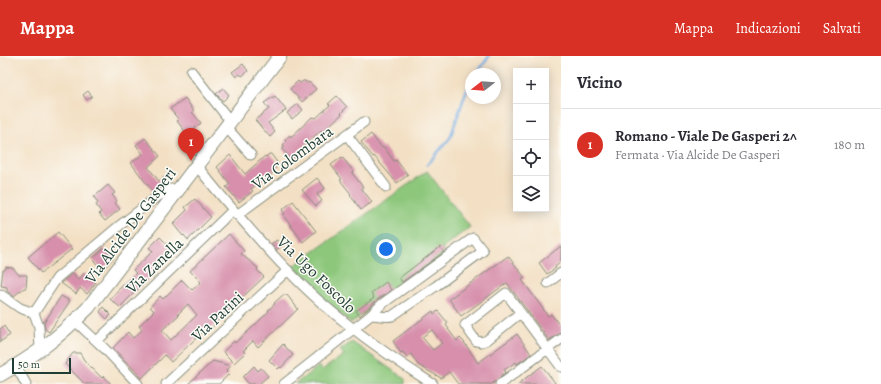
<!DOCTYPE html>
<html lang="it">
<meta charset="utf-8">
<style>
:root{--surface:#fff;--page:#f7f7f7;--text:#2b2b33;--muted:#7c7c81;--line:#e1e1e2;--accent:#d93025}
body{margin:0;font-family:Alegreya,serif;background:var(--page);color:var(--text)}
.controls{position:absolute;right:12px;top:12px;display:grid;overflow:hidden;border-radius:0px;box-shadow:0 2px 10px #0003}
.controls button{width:36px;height:36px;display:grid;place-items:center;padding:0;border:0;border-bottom:1px solid var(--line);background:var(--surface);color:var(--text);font:20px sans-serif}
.compass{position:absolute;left:465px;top:12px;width:36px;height:36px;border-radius:50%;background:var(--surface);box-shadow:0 2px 10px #0003;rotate:253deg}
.scale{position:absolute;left:12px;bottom:10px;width:59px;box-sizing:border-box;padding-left:4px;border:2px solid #1f3d34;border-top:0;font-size:11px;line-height:14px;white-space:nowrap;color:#1f3d34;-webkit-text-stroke:3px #fdfcf7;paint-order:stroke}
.you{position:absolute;left:386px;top:193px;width:14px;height:14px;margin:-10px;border:3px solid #fff;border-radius:50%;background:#1a73e8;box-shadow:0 0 0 6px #1a73e833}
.badge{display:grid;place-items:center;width:26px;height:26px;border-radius:50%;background:var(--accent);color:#fff;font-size:13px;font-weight:700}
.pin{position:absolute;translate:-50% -33px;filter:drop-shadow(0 1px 2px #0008)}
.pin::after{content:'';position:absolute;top:21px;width:14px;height:12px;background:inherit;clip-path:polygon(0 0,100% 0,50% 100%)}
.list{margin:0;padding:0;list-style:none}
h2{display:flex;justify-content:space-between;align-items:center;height:52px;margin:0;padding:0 16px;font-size:17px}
h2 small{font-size:13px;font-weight:400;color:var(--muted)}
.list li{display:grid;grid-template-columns:26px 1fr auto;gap:12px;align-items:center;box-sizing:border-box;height:72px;padding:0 16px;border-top:1px solid var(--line)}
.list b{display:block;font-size:15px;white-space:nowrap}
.list p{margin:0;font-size:13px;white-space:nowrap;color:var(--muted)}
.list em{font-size:13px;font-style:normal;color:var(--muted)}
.icon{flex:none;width:22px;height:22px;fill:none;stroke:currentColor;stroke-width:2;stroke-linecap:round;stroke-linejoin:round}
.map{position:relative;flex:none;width:561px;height:328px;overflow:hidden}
header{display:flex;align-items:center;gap:24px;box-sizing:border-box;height:56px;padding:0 20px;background:var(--accent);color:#fff}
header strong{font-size:19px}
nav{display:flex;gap:22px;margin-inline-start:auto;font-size:14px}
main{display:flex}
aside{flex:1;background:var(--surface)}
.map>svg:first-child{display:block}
.green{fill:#8dc77c;stroke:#568258}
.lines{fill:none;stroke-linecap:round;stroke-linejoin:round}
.stream{stroke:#72aae1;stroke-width:2.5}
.building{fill:#d78fab;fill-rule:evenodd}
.minor-casing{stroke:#898e7c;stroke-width:11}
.secondary-casing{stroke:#898e7c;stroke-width:15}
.minor{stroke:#fff;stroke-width:9}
.secondary{stroke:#fff;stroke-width:13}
.labels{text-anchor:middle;stroke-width:3;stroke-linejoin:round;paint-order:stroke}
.street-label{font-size:16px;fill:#1f3d34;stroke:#fdfcf7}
</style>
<header>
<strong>Mappa</strong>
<nav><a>Mappa</a><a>Indicazioni</a><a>Salvati</a></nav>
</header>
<main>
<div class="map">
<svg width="561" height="328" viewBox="0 0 561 328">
<rect width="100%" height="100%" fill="#fdfcf7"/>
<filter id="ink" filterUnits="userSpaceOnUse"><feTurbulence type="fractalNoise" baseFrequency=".025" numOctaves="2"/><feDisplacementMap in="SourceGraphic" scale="8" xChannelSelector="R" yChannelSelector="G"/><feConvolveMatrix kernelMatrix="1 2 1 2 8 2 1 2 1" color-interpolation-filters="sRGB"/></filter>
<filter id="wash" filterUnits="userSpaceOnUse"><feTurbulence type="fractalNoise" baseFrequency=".012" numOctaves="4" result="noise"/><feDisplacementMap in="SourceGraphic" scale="16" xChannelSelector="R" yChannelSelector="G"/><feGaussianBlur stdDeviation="0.9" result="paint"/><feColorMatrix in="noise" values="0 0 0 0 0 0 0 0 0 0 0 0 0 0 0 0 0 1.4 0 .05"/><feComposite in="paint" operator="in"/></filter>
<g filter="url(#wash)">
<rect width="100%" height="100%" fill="#f3e0c4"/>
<path class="green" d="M427 115 470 171 446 189V190L442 193 446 199 351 267 289 213Z
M352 286 405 323V328H295L319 310 322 314 344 299 340 294Z"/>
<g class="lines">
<path class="stream" d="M477 18 489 0
M427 109 450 82 466 36 471 28"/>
</g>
<g id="blocks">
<path class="building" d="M243 8 248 15 242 20 240 18 236 21 232 16Z
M298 25 300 27 303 25H305L308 27 309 26 316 33 302 46 290 33Z
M223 32 229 39 223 45 216 38Z
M88 35 92 40 87 44 83 39Z
M275 40 286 54 268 67 275 76 270 81 255 64 269 53 264 47Z
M337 40 347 51 341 57 342 58 322 76 321 74 298 96 299 97 292 104 282 93 285 91 283 89 286 86 285 84 290 79 291 81 312 61 316 62 330 49 328 48Z
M185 42 194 55 192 56 201 67 187 78 177 65 179 64 170 53Z
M298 48 303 54 292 63 287 57Z
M371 78 382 92 384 91 394 105 396 104 408 119 397 127 374 100 373 101 361 86Z
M145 82 160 100 148 111 159 125 164 121 169 127 153 136 131 107 143 98 136 89Z
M269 98H271L279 109 272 115 273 117 266 123 264 122 251 133 253 135 239 146 226 131 230 128 217 111 230 99 245 118 265 100 266 101Z
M342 101 354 116 352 117 363 131 361 132 372 146 361 154 350 139 351 138 340 124 342 123 331 109Z
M317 122 325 132 317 138 322 145 316 150 302 134Z
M108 129 115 137 112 139 117 145 115 147 120 153 105 165 99 158 101 156 96 149 98 147 94 141Z
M195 143 211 161 188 184 184 179 183 180 173 168 187 154 185 151Z
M293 145 316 175 303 186 283 159 285 158 282 154Z
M58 176 72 193 41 217 28 201Z
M229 178 244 195 241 198 258 212 257 214 264 221 217 265 218 266 210 273 208 271 171 306 165 299 142 322 113 292 128 276 133 282 142 274 139 270 154 255 150 251 160 240 163 243 182 224 192 234 201 226 190 215ZM188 248 197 259 171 284 162 274 179 259 178 258Z
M160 181 171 192 162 202 163 203 161 207 154 213 156 215 120 251 110 243 118 234 136 217 133 214 153 195 149 192Z
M277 184 282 190 276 194 271 188Z
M561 190V206L555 211 556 212 547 218 539 207Z
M440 191 444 196 402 226 399 222Z
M104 192 114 201 103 214 92 203Z
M508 200 525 222 522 224 548 260 551 258 561 271V277L549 284 507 227 461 260 449 243Z
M6 211 13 212 19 219H27L26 232H24L14 240 7 235V231L1 230 3 214H5Z
M73 217 78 224 84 217 96 226 87 238 80 232 76 238 61 227Z
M386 226 391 234 378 243 360 260 356 255 374 242 371 237Z
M283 239H287L298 253 258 291 253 285 243 295 245 297 234 307 223 296 234 285 235 287 255 269 269 255 268 254 275 248 274 247Z
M61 240 70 245 49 276 45 273 44 267Z
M103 251 111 259 107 263 100 256Z
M433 255 434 258 438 255 448 267 446 269 449 273H448L457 285 460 282 464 286 478 307 517 278 531 298 517 308 516 306 504 314 506 316 492 328H458L449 316 441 322 418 309 411 298 407 301 403 296 401 297 393 285ZM432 274 442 287 433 294 422 281Z
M4 270 10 279 0 286V273Z
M283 288 293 299 281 312 280 311 278 313 269 304Z
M73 297H80L84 304 102 322 104 320 111 328H85L65 308Z
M213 305 231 310 226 315 229 318 219 328H188Z
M254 310 258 315 261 312 268 320 259 328H249L243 321Z
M542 310 556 328H518L527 321Z"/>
</g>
</g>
<g filter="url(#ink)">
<use href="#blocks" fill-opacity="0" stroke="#898e7c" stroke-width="1"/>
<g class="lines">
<defs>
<path id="minor" d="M191 15 230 65
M226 71 251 99
M347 79 386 131
M197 110C218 137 241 163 264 189 283 210 303 231 324 249 358 278 395 304 433 328
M237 159 364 66
M548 227 561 217
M0 238 20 252 34 257 39 271 40 295
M34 257 57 222 119 170 154 143 170 133H174L177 134
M520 257 487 284 482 286 476 285 465 269 506 237 561 311
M75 265 105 293 138 328
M97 285 233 154
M16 310 26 328
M166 328 288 214
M284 328 371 259 382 248 473 182 483 195 436 230 392 260C386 262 378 259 371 259
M500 328 561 283"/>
<path id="secondary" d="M0 319C36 299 59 281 88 252L280 0"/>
</defs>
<use href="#minor" class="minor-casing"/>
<use href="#secondary" class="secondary-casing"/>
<use href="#minor" class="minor"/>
<use href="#secondary" class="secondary"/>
</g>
</g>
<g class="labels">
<g class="street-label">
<text transform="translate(292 101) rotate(-36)" y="6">Via Colombara</text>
<text transform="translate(130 169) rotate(-53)" y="6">Via Alcide De Gasperi</text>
<text transform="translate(154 209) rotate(-44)" y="6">Via Zanella</text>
<text transform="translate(317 218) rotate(44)" y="6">Via Ugo Foscolo</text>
<text transform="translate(217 260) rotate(-43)" y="6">Via Parini</text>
</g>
</g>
</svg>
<div class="controls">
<button>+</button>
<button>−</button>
<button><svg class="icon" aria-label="locate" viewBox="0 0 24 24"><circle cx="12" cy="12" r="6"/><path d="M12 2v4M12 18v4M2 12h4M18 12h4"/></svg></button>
<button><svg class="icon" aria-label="layers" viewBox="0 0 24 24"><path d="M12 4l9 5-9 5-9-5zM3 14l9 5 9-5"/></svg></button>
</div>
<svg class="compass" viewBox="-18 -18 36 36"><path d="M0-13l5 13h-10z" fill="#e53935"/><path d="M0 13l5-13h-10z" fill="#7c7c81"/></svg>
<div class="scale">50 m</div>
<div class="you"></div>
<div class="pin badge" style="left:191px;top:105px">1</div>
</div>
<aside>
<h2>Vicino<small></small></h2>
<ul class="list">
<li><span class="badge">1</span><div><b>Romano - Viale De Gasperi 2^</b><p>Fermata · Via Alcide De Gasperi</p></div><em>180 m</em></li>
</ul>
</aside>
</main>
